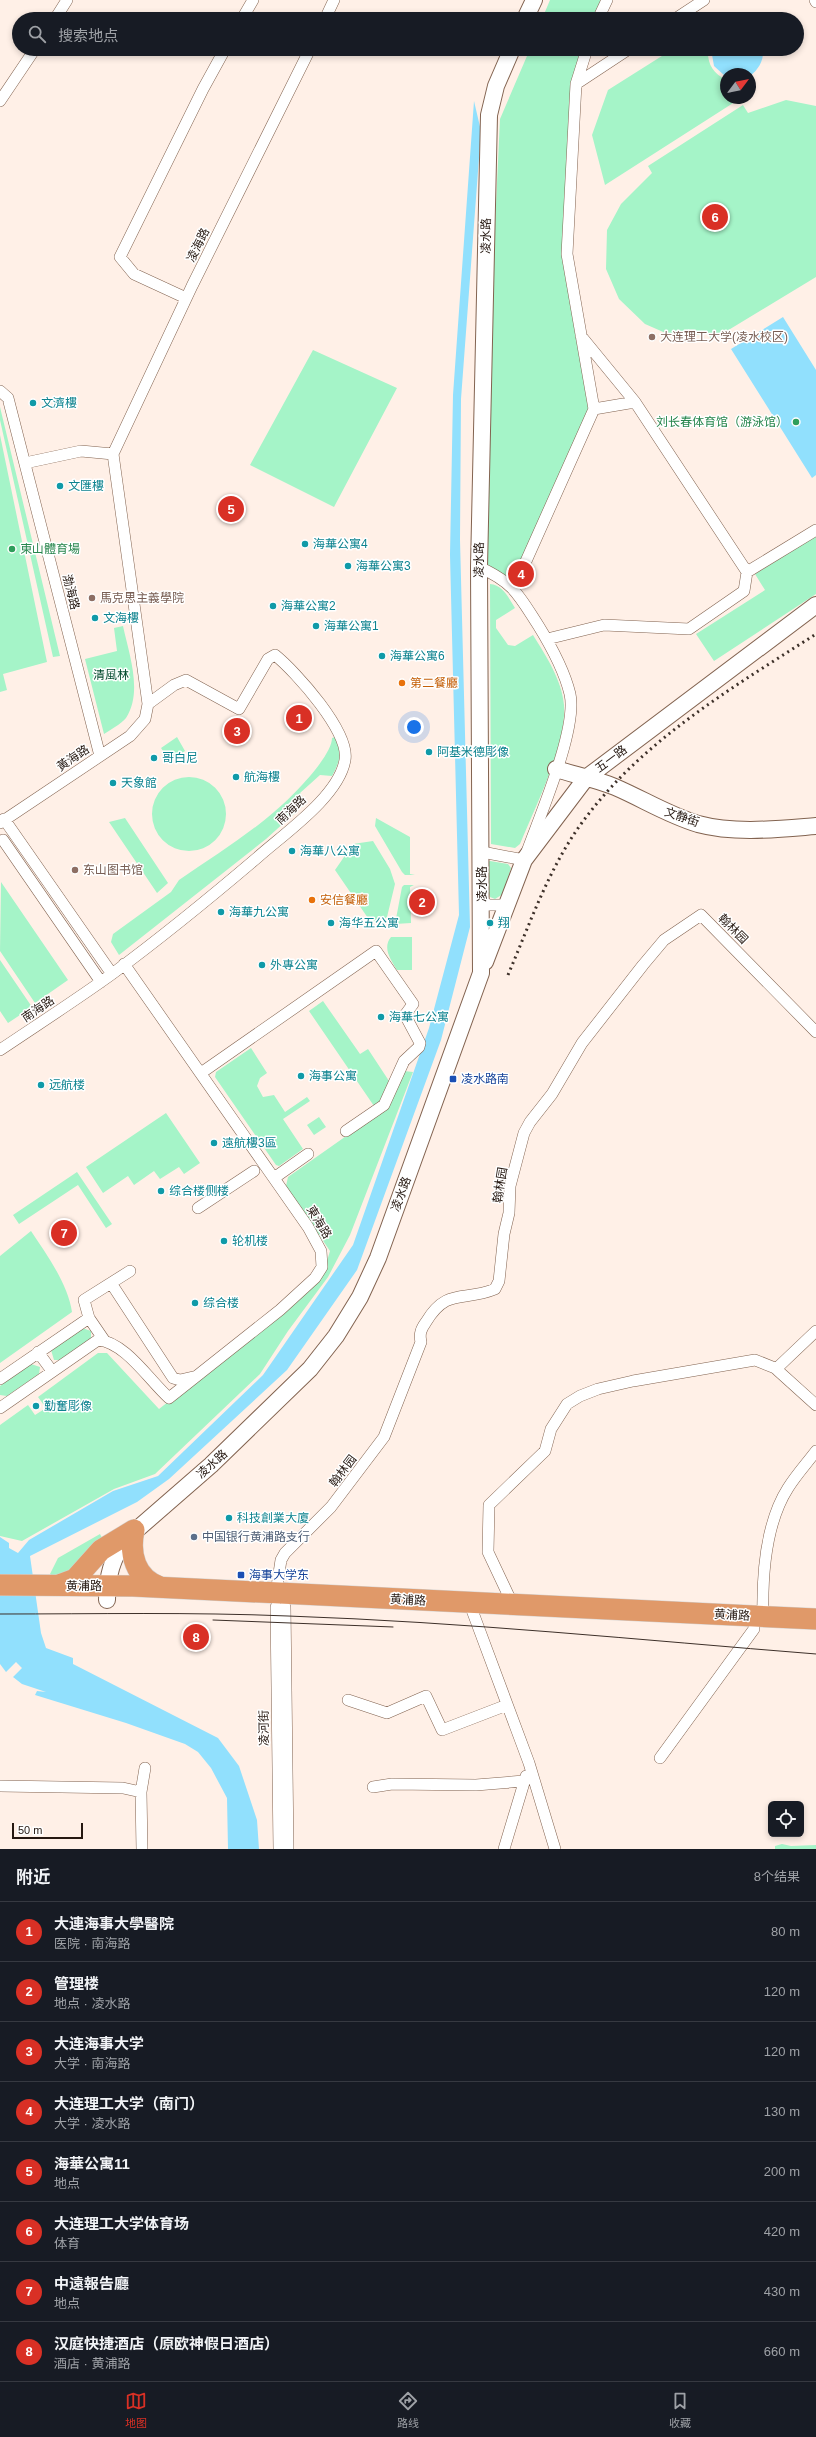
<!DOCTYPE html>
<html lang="zh">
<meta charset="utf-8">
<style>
:root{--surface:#171b24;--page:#20242c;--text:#f1f3f6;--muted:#9ea1a6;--line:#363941;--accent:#d93025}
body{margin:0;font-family:Arial,"Noto Sans SC",sans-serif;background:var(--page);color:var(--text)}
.controls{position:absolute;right:12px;bottom:12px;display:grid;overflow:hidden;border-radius:6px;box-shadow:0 2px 6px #0003}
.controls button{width:36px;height:36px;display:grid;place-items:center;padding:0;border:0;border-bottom:1px solid var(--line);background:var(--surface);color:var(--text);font:20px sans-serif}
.compass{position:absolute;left:720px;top:68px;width:36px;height:36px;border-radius:50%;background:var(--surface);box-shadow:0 2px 6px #0003;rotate:58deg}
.scale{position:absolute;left:12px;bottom:10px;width:71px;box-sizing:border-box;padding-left:4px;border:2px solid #251811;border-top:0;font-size:11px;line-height:14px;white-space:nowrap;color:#251811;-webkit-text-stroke:3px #fff;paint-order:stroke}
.you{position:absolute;left:414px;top:727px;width:14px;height:14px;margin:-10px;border:3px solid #fff;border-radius:50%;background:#1a73e8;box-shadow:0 0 0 6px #1a73e833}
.badge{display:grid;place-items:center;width:26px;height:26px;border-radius:50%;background:var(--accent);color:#fff;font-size:13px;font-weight:700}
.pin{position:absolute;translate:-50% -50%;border:2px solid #fff;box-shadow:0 1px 4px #0006}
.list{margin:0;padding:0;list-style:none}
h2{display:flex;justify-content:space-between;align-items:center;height:52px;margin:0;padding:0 16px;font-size:17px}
h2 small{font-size:13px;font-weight:400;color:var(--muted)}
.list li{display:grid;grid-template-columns:26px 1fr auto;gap:12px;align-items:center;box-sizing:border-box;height:60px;padding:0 16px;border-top:1px solid var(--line)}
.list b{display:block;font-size:15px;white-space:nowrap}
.list p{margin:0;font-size:13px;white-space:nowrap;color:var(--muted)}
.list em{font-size:13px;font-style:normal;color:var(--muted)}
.icon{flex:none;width:22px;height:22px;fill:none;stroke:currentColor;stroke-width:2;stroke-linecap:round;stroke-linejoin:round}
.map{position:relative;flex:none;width:816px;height:1849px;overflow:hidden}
.search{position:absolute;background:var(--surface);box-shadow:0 2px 6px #0003;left:12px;right:12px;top:12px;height:44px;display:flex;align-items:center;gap:10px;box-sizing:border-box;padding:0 14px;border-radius:22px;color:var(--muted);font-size:15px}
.sheet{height:532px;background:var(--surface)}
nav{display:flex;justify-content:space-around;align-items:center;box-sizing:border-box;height:56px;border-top:1px solid var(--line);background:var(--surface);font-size:11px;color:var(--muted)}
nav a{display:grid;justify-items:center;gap:2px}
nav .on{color:var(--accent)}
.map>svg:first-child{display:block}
.green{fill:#a5f4c8}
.water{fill:#91e0fd}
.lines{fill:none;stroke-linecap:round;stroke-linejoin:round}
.street-casing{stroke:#826350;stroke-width:12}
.secondary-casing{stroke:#826350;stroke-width:18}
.highway-casing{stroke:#d3d1cf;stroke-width:22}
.street{stroke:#fff;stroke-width:11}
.secondary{stroke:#fff;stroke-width:16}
.highway{stroke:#e09969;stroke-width:21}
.tram{stroke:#3d3029;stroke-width:1}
.rail{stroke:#3d3029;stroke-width:3;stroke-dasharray:2 4;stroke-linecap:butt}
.education-dot{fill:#8d6e63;stroke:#fff;stroke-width:1.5}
.culture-dot{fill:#0f9aa8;stroke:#fff;stroke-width:1.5}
.leisure-dot{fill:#2e9e5b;stroke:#fff;stroke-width:1.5}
.food-dot{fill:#e8710a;stroke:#fff;stroke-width:1.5}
.transit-dot{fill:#1a4fb4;stroke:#fff;stroke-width:1.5}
.service-dot{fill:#5c6f8a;stroke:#fff;stroke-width:1.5}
.labels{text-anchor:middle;stroke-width:3;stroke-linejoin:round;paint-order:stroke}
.street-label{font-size:12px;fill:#251811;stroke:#fff}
.education-label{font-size:12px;fill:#785e54;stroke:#fff;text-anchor:start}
.culture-label{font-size:12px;fill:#0d838f;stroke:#fff;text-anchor:start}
.leisure-label{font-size:12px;fill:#27864d;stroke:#fff;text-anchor:end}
.park-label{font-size:12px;fill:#00492c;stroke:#fff}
.food-label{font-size:12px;fill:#c56008;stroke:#fff;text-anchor:start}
.transit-label{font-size:12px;fill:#164399;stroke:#fff;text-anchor:start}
.service-label{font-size:12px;fill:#4e5e75;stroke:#fff;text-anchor:start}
</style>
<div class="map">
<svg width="816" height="1849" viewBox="0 0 816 1849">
<rect width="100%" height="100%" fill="#fff0e7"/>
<path class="green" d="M550 0H607L600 19H542Z
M530 49H589L576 84 567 254 594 409 514 588 479 567 500 119Z
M673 49H708C707 64 713 73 726 80V98H741L605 185 592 135 608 90Z
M786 100 816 106V277L712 340 707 333 677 338 645 324 619 299 606 269 607 230 621 204 652 173 648 166 743 105 748 113Z
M313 350 397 388 334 507 250 465Z
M0 407 60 656 53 657 0 420Z
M0 435 47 662 3 674 7 690 0 692Z
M816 536V594L714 661 696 634 765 590 755 574Z
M490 584C503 585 508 597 515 608L496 620V628L508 645 515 646 533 635C546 656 562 680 564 705 567 744 535 807 520 844L515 848 491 844Z
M123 626C129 654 143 692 126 718 121 724 110 730 104 734L85 659 117 651 114 628Z
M177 737 185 751 170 761 161 748Z
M335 737C343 752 340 761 332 776L320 775 300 793 306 803 266 839 119 955 111 942 113 934 171 892 179 880C211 858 245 837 274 812 289 800 332 757 332 738Z
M152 814a37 37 0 1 1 74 0a37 37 0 1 1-74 0Z
M125 818 168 883 157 893 109 822Z
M376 818 410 837V874L415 875H405L402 872 375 826Z
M373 841 390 869 395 884 387 917 381 922 370 921 335 870 353 844Z
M490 861 508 864 511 868 503 894 495 899 490 897 488 889V862Z
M1 882 68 980 35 1003 0 951Z
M404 885H414L410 887 411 923 395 924 402 887Z
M391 937H412V970H397C391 960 382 948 391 937Z
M0 960 32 1007 8 1023 0 1011Z
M323 1001 360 1054 368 1049 391 1084 384 1099 374 1106 309 1011Z
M251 1048 267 1073 260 1078 257 1086 263 1097 274 1095 285 1112 307 1097 310 1101 283 1119 303 1149 279 1166 276 1165 215 1077 216 1072Z
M404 1071 413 1072 350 1235 328 1277 288 1331 260 1374 155 1474 114 1489 22 1541 0 1536V1425L28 1405 35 1415 46 1408 38 1397 98 1353H107L159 1409 277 1316 327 1261 330 1251 286 1186 288 1177 386 1108Z
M166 1113 200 1163 184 1174 179 1167 160 1179 154 1171 134 1185 128 1176 103 1193 86 1167Z
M319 1117 326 1127 314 1135 307 1125Z
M77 1172 112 1224 106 1228 78 1185 19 1224 13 1215Z
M31 1231C47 1255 68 1284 72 1312L0 1363V1256Z
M82 1328 91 1331V1340L60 1360H54L51 1350Z
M31 1364 40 1367 39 1374 7 1396 0 1395V1386Z
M100 1534 102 1538 73 1570 52 1576 50 1574 58 1558Z
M782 1844 791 1846 816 1845V1849H775V1846Z"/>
<path class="water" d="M711 49H763C764 60 759 69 750 76L726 74V77L714 66Z
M474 101 481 131 461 399 460 540 470 927 441 1040 357 1270 287 1370 169 1479 137 1502 30 1556 41 1633 46 1648 73 1658V1664L218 1738 239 1766 257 1820 259 1849H228L227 1798 211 1768 198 1752 185 1744 126 1723 35 1695 37 1691 46 1692 22 1684 13 1677 22 1668 16 1662 6 1672 0 1664V1537L9 1543V1548L18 1553 29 1540 113 1491 158 1476 263 1375 353 1245 429 1028 459 915 450 555 453 395Z
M783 317 816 370V475L812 478 731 349Z"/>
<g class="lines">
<defs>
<path id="street" d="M815 0 816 2
M55 19 67 0
M242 19 253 0
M325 19 334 0
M598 19 607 0
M675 19 704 0
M576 84 587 49
M0 101 35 49
M186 298 134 274 120 257 203 89 225 49
M581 336 635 402
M0 391 8 398 100 756
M594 409 635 402 747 572
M113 454 192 286 310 49
M25 463 81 451 113 454
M479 567C514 583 518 594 538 625 551 646 564 669 570 694 578 730 537 822 524 860L482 852
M514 588 594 409 567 254 576 84 629 49
M547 639 604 625 689 629 744 591 747 572 816 530
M4 819 112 974
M0 823 130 736 145 719 148 704 113 454
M3 840 101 982
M481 902 489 905H507
M0 1050C37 1025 76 1000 112 974 162 937 211 897 258 857 285 833 339 796 345 760 350 732 296 672 275 655L268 659 239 709 186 680 174 685 148 704
M201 1073 376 951 413 1004 405 1015 420 1043 419 1047 404 1061 384 1105 346 1131
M274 1178 308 1154
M198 1208 254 1171
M111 1283 173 1378 180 1380 193 1377
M104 1340 89 1318 84 1300 130 1271
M38 1352 52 1371
M776 1369 816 1331
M0 1379 89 1318
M0 1408 98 1340C125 1342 149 1380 169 1398L280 1310 315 1278 322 1267 321 1251 308 1227 124 964
M276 1593 281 1560 285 1553 331 1507 384 1437 421 1342C419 1334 421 1329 426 1322 447 1287 464 1302 495 1289L499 1281 504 1234 509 1213 510 1186 524 1133 530 1122 552 1094 582 1043 643 965 664 940 701 915 816 1032
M469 1602 529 1763 555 1849
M513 1605 488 1552 489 1505 545 1451 551 1429 567 1404 580 1396 598 1389 633 1381 755 1360 775 1368 816 1405
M276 1607 279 1849
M285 1607 288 1849
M763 1617C762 1576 765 1524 788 1488 796 1475 807 1463 816 1451
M348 1700 387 1713 426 1696 442 1730 507 1705
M660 1758 754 1629
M0 1786 123 1788 141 1792
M373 1787 392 1784 476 1785 524 1781
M142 1849 141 1792 145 1768
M504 1849 526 1776"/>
<path id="secondary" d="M525 19 534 0
M556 769C575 775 596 779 615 787 643 799 668 815 698 824 735 834 778 829 816 826
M485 962 524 860 586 778 816 605
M107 1600C107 1576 112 1558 126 1539L211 1465 310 1369 336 1336 360 1297 378 1258 481 973 479 567 489 115 496 86 512 49"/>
<path id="highway" d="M134 1530C129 1554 135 1578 160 1587
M0 1585 133 1586 816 1619
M59 1585 75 1579 101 1550 134 1530"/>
</defs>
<use href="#street" class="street-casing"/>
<use href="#secondary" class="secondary-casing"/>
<use href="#highway" class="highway-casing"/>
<use href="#street" class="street"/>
<use href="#secondary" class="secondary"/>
<use href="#highway" class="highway"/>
<path class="tram" d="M0 1614C96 1614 192 1612 288 1616 464 1622 640 1640 816 1654
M213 1620 393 1627"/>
<path class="rail" d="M508 975C531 921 551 862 587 816 646 738 735 686 816 634"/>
</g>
<g class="education-dot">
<circle cx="652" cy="337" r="4"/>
<circle cx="92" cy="598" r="4"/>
<circle cx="75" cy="870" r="4"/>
</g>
<g class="culture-dot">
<circle cx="33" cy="403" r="4"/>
<circle cx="60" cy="486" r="4"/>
<circle cx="305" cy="544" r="4"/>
<circle cx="348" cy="566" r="4"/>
<circle cx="273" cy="606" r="4"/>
<circle cx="95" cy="618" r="4"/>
<circle cx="316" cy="626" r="4"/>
<circle cx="382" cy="656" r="4"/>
<circle cx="429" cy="752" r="4"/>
<circle cx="154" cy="758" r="4"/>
<circle cx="236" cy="777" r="4"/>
<circle cx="113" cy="783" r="4"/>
<circle cx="292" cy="851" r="4"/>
<circle cx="221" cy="912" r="4"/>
<circle cx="331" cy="923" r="4"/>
<circle cx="490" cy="923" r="4"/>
<circle cx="262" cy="965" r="4"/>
<circle cx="381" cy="1017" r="4"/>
<circle cx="301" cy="1076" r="4"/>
<circle cx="41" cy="1085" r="4"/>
<circle cx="214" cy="1143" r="4"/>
<circle cx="161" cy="1191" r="4"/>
<circle cx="224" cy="1241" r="4"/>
<circle cx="195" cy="1303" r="4"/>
<circle cx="36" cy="1406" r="4"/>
<circle cx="229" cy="1518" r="4"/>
</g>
<g class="leisure-dot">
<circle cx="796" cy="422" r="4"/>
<circle cx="12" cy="549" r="4"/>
</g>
<g class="food-dot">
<circle cx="402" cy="683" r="4"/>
<circle cx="312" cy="900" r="4"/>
</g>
<g class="transit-dot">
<rect x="449" y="1075" width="8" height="8" rx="2"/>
<rect x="237" y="1571" width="8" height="8" rx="2"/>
</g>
<circle class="service-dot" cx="194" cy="1537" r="4"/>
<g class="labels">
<g class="street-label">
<text transform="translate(486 236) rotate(-89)" y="4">凌水路</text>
<text transform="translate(198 245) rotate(-64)" y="4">凌海路</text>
<text transform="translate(479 560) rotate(-89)" y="4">凌水路</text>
<text transform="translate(71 592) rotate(76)" y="4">渤海路</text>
<text transform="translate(73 758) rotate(-34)" y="4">黃海路</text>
<text transform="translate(611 759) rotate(-37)" y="4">五一路</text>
<text transform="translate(291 810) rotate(-43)" y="4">南海路</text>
<text transform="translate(682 817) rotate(19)" y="4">文静街</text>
<text transform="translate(482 884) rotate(-90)" y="4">凌水路</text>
<text transform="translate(733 929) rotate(45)" y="4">翰林园</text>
<text transform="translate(38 1009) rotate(-34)" y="4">南海路</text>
<text transform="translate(500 1185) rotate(-81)" y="4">翰林园</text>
<text transform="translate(401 1194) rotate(-70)" y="4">凌水路</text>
<text transform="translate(319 1222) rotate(59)" y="4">東海路</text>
<text transform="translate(212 1464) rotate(-42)" y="4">凌水路</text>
<text transform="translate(343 1471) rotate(-53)" y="4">翰林园</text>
<text x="84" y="1590">黄浦路</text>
<text transform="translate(408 1600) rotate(3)" y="4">黄浦路</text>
<text transform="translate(732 1615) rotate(3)" y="4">黄浦路</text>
<text transform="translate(264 1728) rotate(-91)" y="4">凌河街</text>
</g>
<g class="education-label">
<text x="660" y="341">大连理工大学(凌水校区)</text>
<text x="100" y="602">馬克思主義學院</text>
<text x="83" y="874">东山图书馆</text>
</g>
<g class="culture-label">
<text x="41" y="407">文濟樓</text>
<text x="68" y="490">文匯樓</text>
<text x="313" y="548">海華公寓4</text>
<text x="356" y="570">海華公寓3</text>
<text x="281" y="610">海華公寓2</text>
<text x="103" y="622">文海樓</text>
<text x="324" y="630">海華公寓1</text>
<text x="390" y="660">海華公寓6</text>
<text x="437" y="756">阿基米德彫像</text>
<text x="162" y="762">哥白尼</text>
<text x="244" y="781">航海樓</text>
<text x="121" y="787">天象館</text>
<text x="300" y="855">海華八公寓</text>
<text x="229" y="916">海華九公寓</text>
<text x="339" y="927">海华五公寓</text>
<text x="498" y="927">翔</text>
<text x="270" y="969">外專公寓</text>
<text x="389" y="1021">海華七公寓</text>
<text x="309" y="1080">海事公寓</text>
<text x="49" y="1089">远航楼</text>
<text x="222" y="1147">遠航樓3區</text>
<text x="169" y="1195">综合楼侧楼</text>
<text x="232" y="1245">轮机楼</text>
<text x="203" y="1307">综合楼</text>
<text x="44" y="1410">勤奮彫像</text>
<text x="237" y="1522">科技創業大廈</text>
</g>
<g class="leisure-label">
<text x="788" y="426">刘长春体育馆（游泳馆）</text>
<text x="20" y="553" text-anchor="start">東山體育場</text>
</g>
<g class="park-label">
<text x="111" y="679">清風林</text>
</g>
<g class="food-label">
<text x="410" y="687">第二餐廳</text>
<text x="320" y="904">安信餐廳</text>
</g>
<g class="transit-label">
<text x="461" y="1083">凌水路南</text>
<text x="249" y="1579">海事大学东</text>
</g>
<g class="service-label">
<text x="202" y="1541">中国银行黄浦路支行</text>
</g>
</g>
</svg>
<div class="controls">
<button><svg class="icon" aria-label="locate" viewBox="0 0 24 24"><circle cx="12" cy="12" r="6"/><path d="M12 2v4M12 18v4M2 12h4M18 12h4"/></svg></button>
</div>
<svg class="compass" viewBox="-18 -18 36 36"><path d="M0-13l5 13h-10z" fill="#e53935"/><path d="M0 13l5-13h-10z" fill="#9ea1a6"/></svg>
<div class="scale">50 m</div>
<div class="you"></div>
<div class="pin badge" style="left:299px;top:718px">1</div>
<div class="pin badge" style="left:422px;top:902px">2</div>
<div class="pin badge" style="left:237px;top:731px">3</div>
<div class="pin badge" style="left:521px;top:574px">4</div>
<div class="pin badge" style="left:231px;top:509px">5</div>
<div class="pin badge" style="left:715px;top:217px">6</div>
<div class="pin badge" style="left:64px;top:1233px">7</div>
<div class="pin badge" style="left:196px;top:1637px">8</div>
<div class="search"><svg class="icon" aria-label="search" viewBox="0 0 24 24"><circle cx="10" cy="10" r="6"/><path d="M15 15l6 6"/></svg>搜索地点</div>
</div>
<section class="sheet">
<h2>附近<small>8个结果</small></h2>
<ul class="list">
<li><span class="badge">1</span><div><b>大連海事大學醫院</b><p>医院 · 南海路</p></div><em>80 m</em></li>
<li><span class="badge">2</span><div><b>管理楼</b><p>地点 · 凌水路</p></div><em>120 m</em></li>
<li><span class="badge">3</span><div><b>大连海事大学</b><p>大学 · 南海路</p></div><em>120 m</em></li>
<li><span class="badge">4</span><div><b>大连理工大学（南门）</b><p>大学 · 凌水路</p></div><em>130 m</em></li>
<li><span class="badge">5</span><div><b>海華公寓11</b><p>地点</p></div><em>200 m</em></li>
<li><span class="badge">6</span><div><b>大连理工大学体育场</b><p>体育</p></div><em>420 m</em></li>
<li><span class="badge">7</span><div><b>中遠報告廳</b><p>地点</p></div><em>430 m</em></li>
<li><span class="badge">8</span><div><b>汉庭快捷酒店（原欧神假日酒店）</b><p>酒店 · 黄浦路</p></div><em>660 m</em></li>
</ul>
</section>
<nav>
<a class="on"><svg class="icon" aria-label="map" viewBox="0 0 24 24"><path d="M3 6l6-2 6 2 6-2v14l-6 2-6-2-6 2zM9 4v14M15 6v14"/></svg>地图</a>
<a><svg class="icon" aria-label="directions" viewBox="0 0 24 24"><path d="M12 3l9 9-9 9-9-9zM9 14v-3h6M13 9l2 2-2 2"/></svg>路线</a>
<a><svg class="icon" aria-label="saved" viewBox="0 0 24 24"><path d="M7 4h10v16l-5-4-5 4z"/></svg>收藏</a>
</nav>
